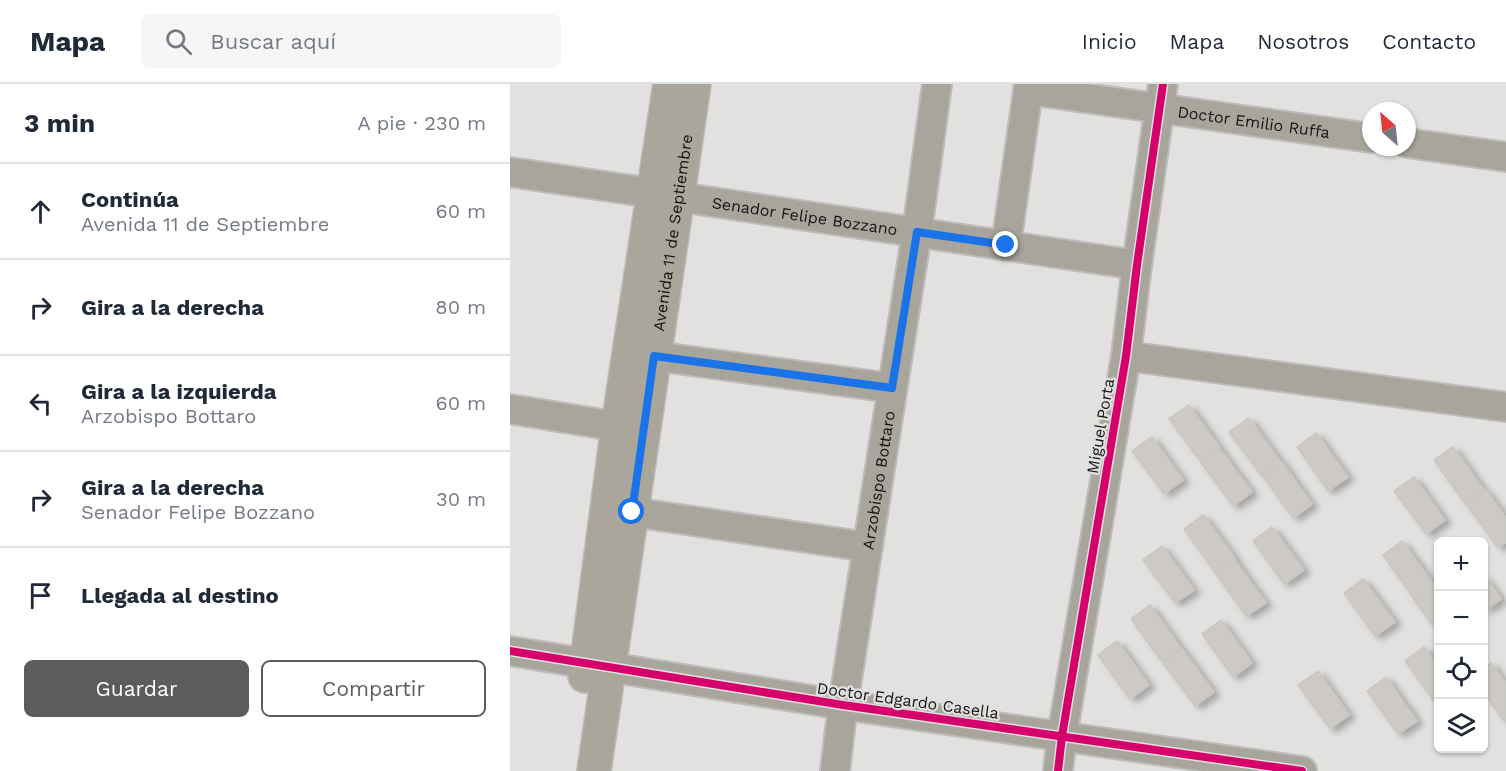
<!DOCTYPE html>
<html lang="es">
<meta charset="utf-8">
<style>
:root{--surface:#fff;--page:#f6f6f7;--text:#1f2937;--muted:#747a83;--line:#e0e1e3;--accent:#5d5c5b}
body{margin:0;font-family:"Work Sans",sans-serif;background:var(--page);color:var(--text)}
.controls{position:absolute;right:18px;bottom:18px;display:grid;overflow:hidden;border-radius:9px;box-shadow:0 2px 4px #0004}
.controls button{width:54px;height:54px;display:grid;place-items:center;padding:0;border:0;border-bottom:2px solid var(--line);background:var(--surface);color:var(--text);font:30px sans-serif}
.compass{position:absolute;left:852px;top:18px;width:54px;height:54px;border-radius:50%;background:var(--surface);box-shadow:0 2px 4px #0004;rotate:333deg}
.stop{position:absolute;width:18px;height:18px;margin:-14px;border:4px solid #1a73e8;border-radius:50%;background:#fff}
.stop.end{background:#1a73e8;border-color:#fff;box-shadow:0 2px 6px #0008}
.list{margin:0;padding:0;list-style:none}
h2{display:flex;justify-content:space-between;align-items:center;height:78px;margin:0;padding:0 24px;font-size:26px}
h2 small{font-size:20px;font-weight:400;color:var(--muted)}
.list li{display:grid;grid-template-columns:39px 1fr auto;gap:18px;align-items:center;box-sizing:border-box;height:96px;padding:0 24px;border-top:2px solid var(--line)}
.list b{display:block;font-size:22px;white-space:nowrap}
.list p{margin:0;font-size:20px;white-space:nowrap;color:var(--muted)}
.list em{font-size:20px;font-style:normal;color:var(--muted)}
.actions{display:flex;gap:12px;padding:18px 24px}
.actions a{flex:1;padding:14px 0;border:2px solid var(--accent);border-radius:9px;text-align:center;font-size:21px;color:var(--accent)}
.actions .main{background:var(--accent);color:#fff}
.icon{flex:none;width:33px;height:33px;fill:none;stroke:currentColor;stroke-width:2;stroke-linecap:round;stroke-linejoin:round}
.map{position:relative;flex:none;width:996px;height:687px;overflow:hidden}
header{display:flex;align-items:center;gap:36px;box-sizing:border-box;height:84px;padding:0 30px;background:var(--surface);border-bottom:2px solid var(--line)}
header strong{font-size:28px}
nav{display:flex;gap:33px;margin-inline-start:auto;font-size:21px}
.search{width:420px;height:54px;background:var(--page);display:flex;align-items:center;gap:15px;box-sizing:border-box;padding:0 21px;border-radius:9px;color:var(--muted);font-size:22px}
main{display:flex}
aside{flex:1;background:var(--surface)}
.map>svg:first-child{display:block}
.building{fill:#cdc9c5;stroke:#c8c7c6;stroke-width:1.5;filter:url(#shadow)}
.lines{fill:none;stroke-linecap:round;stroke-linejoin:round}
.minor-casing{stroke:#bdbcbb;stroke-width:32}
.major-casing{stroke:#bdbcbb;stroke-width:36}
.minor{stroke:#a8a59d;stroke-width:28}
.major{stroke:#aaa69c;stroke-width:33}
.cycleway-casing{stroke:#e3e1df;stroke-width:11}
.cycleway{stroke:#d6006c;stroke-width:8}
.route{stroke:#1a73e8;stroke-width:8}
.labels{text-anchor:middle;stroke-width:4.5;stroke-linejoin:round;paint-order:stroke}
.street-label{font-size:16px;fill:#151413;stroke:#e3e1df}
</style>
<header>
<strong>Mapa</strong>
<div class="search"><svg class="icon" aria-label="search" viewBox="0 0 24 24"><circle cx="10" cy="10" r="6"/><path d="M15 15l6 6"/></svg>Buscar aquí</div>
<nav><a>Inicio</a><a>Mapa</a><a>Nosotros</a><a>Contacto</a></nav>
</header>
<main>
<aside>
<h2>3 min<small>A pie · 230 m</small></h2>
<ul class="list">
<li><svg class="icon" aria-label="ahead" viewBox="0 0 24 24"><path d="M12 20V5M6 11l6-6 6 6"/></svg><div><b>Continúa</b><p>Avenida 11 de Septiembre</p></div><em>60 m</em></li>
<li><svg class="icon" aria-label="right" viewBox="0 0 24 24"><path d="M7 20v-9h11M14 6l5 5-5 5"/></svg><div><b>Gira a la derecha</b></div><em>80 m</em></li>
<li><svg class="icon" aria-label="left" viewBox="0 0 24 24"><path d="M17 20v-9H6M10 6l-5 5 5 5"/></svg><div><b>Gira a la izquierda</b><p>Arzobispo Bottaro</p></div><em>60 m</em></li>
<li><svg class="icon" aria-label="right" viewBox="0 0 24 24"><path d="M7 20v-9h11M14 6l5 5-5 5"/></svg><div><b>Gira a la derecha</b><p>Senador Felipe Bozzano</p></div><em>30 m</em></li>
<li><svg class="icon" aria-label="arrive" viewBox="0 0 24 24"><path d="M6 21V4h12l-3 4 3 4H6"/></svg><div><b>Llegada al destino</b></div></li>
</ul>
<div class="actions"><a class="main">Guardar</a><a>Compartir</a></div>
</aside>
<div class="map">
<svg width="996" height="687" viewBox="0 0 996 687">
<defs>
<filter id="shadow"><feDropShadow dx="6" dy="3.5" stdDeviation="3" flood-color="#0004"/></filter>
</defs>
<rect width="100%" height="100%" fill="#e2e1e0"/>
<path class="building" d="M679 321 710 364 691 378 659 335Z
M739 334 770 377 751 391 719 348Z
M806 349 838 393 818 407 787 363Z
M642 353 673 396 654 410 622 367Z
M943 363 974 406 955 420 924 376Z
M710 365 742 408 723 422 691 379Z
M771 377 802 420 783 434 752 391Z
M904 393 935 436 916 450 884 407Z
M976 406 996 434V458L988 464 956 420Z
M693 431 725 474 705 488 674 445Z
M762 443 794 486 774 500 743 457Z
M892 457 924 501 904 515 873 471Z
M652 462 684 506 665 519 633 476Z
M724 475 756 519 736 532 705 489Z
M974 491 991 515 974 527Z
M853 495 885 538 865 552 834 509Z
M924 502 928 508V548L904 516Z
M640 521 671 564 652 578 621 535Z
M711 536 742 579 723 593 692 550Z
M607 557 639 601 620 615 588 571Z
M914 563 928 583V619L926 620 895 577Z
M672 565 704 608 685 622 653 579Z
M981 579 996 599V634L993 636 974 609V584Z
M808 587 839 631 820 645 788 601Z
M876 593 907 637 888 650 857 607Z"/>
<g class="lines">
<defs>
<g id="minor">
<path id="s1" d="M518 6 861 54"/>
<path d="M897 59 996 73"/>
<path id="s2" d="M0 88 627 181"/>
<path d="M496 161 519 0"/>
<path d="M144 272 382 304"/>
<path d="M616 272 996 323"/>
<path d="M0 325 128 346"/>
<path d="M122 428 358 463"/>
<path d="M0 567 333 621 792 687"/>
<path id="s3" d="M325 687 333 621 407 148 427 0"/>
<path d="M548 687 552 652 616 272 627 181 653 0"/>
</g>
<g id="major">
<path d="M75 592 108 342 160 0"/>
<path id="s4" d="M84 687 184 0"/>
</g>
</defs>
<use href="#minor" class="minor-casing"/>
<use href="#major" class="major-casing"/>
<use href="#minor" class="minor"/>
<use href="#major" class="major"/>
<defs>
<path id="cycleway" d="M0 567 333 621 792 687
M548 687 552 652 616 272 627 181 653 0"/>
</defs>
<use href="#cycleway" class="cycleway-casing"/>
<use href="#cycleway" class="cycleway"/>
</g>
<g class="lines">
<path class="route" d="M122 428 144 272 382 304 407 148 496 161"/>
</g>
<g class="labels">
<g class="street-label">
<text dy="6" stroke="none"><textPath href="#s1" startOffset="228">Doctor Emilio Ruffa</textPath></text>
<text dy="6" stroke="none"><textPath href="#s2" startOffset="298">Senador Felipe Bozzano</textPath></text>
<text dy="6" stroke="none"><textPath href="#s4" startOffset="544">Avenida 11 de Septiembre</textPath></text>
<text transform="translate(590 342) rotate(-80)" y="6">Miguel Porta</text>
<text dy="6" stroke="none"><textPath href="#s3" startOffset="294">Arzobispo Bottaro</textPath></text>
<text transform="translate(398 616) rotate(8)" y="6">Doctor Edgardo Casella</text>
</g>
</g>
</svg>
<div class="controls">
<button>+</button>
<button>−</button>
<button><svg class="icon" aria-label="locate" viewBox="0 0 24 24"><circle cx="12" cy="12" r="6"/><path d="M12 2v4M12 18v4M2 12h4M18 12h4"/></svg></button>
<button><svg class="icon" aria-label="layers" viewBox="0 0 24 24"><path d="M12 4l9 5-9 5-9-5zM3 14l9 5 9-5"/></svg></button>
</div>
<svg class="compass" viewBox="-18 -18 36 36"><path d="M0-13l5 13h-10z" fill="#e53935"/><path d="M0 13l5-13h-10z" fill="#747a83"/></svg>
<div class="stop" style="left:122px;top:428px"></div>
<div class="stop end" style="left:496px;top:161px"></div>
</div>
</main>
